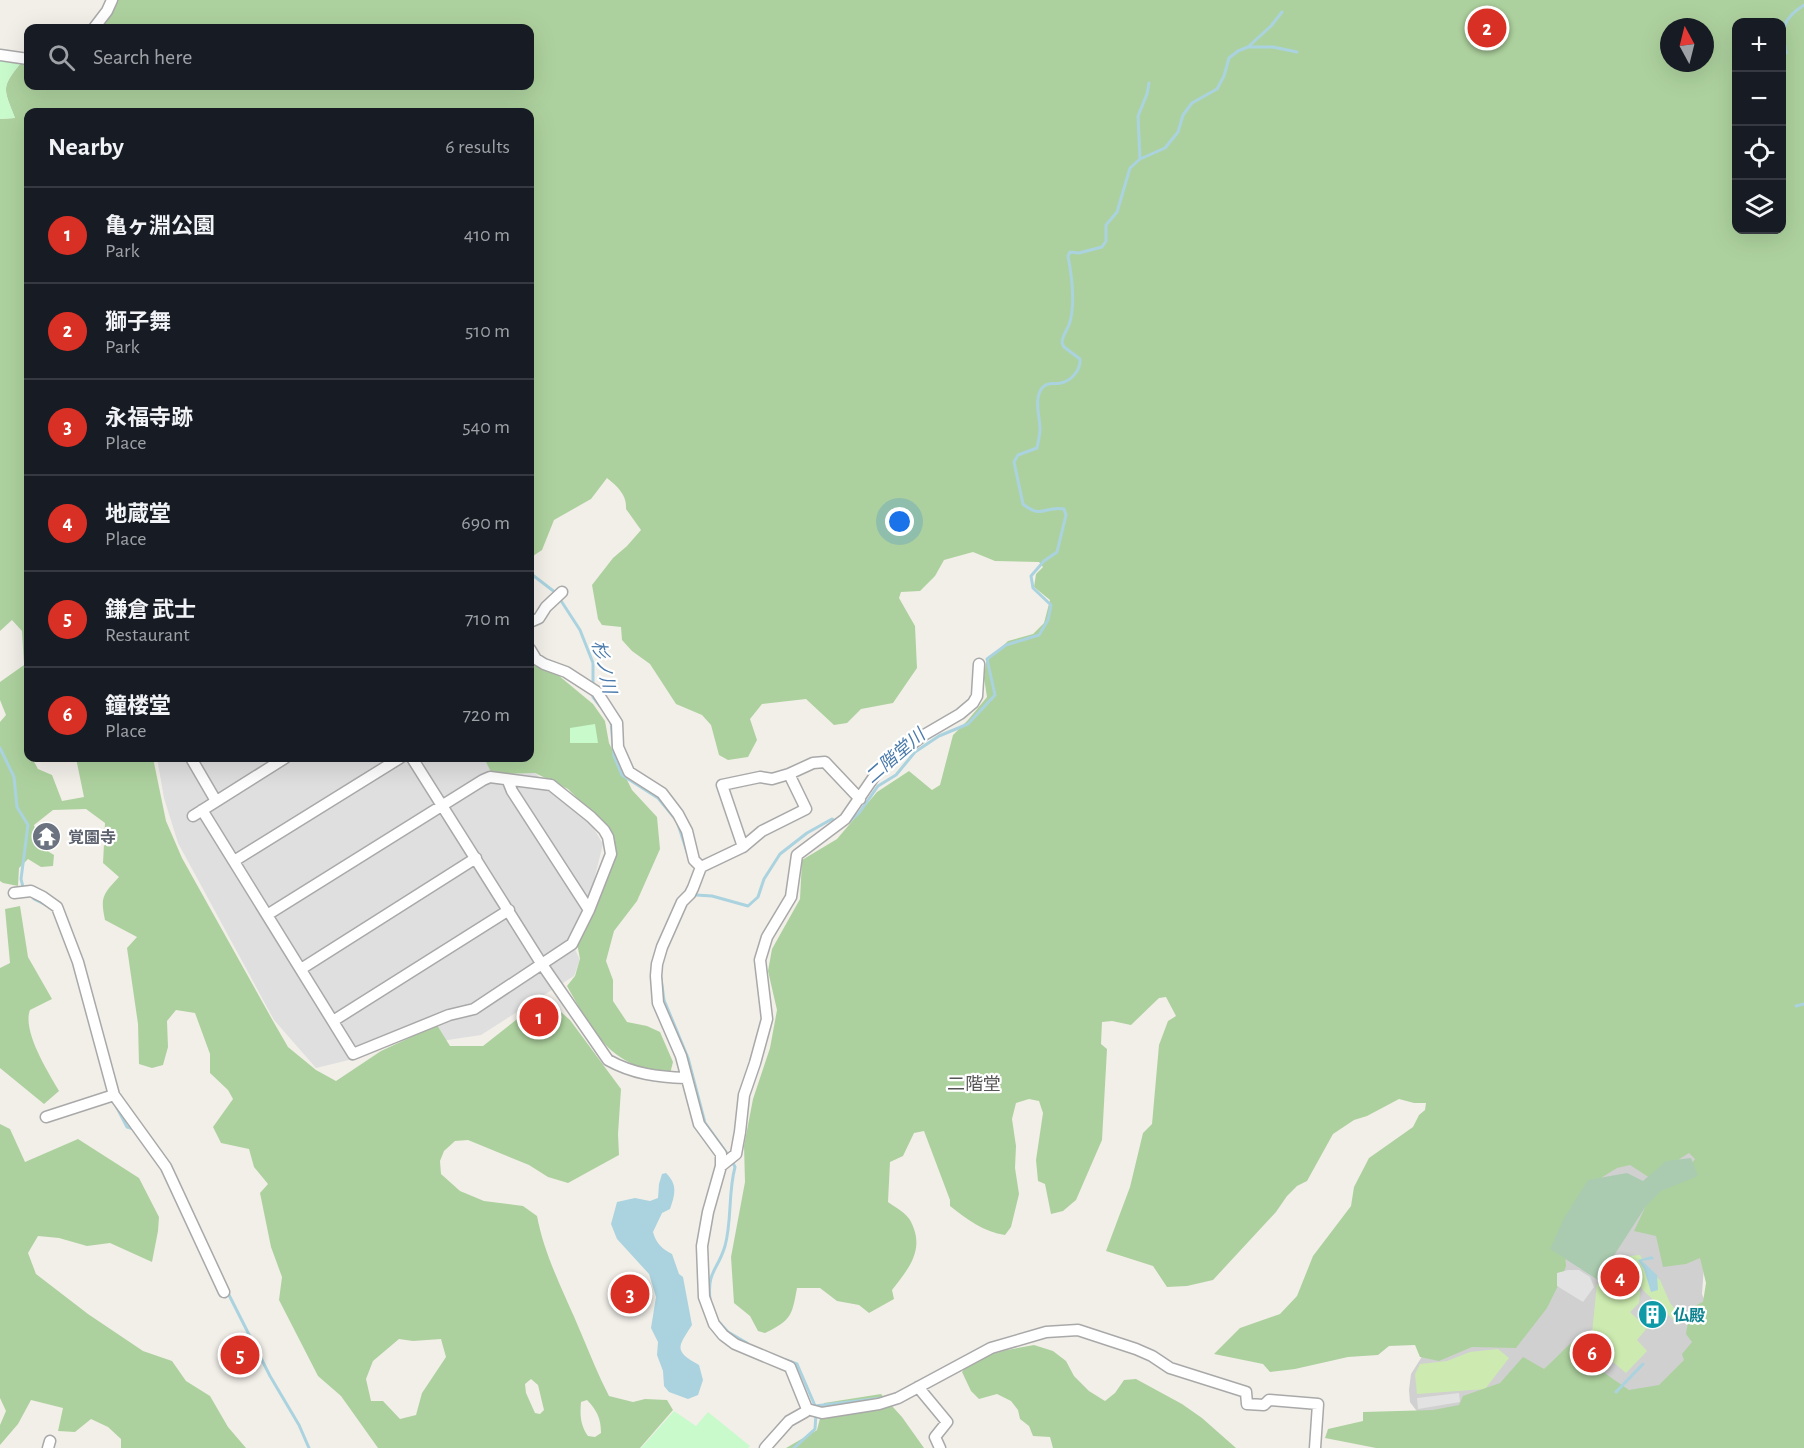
<!DOCTYPE html>
<meta charset="utf-8">
<style>
:root{--surface:#171b24;--page:#20242c;--text:#f1f3f6;--muted:#9ea1a6;--line:#363941;--accent:#d93025}
body{margin:0;font-family:"Alegreya Sans","Noto Sans JP",sans-serif;background:var(--page);color:var(--text)}
.controls{position:absolute;right:18px;top:18px;display:grid;overflow:hidden;border-radius:12px;box-shadow:0 6px 24px #0002}
.controls button{width:54px;height:54px;display:grid;place-items:center;padding:0;border:0;border-bottom:2px solid var(--line);background:var(--surface);color:var(--text);font:30px sans-serif}
.compass{position:absolute;left:1660px;top:18px;width:54px;height:54px;border-radius:50%;background:var(--surface);box-shadow:0 6px 24px #0002;rotate:353deg}
.you{position:absolute;left:900px;top:522px;width:21px;height:21px;margin:-15px;border:4px solid #fff;border-radius:50%;background:#1a73e8;box-shadow:0 0 0 9px #1a73e833}
.badge{display:grid;place-items:center;width:39px;height:39px;border-radius:50%;background:var(--accent);color:#fff;font-size:20px;font-weight:700}
.pin{position:absolute;translate:-50% -50%;border:3px solid #fff;box-shadow:0 2px 6px #0006}
.list{margin:0;padding:0;list-style:none}
h2{display:flex;justify-content:space-between;align-items:center;height:78px;margin:0;padding:0 24px;font-size:26px}
h2 small{font-size:20px;font-weight:400;color:var(--muted)}
.list li{display:grid;grid-template-columns:39px 1fr auto;gap:18px;align-items:center;box-sizing:border-box;height:96px;padding:0 24px;border-top:2px solid var(--line)}
.list b{display:block;font-size:22px;white-space:nowrap}
.list p{margin:0;font-size:20px;white-space:nowrap;color:var(--muted)}
.list em{font-size:20px;font-style:normal;color:var(--muted)}
.icon{flex:none;width:33px;height:33px;fill:none;stroke:currentColor;stroke-width:2;stroke-linecap:round;stroke-linejoin:round}
.map{position:relative;flex:none;width:1804px;height:1448px;overflow:hidden}
.search{position:absolute;background:var(--surface);box-shadow:0 6px 24px #0002;left:24px;top:24px;width:510px;height:66px;display:flex;align-items:center;gap:15px;box-sizing:border-box;padding:0 21px;border-radius:12px;color:var(--muted);font-size:22px}
.panel{position:absolute;background:var(--surface);box-shadow:0 6px 24px #0002;left:24px;top:108px;width:510px;height:654px;border-radius:12px}
.map>svg:first-child{display:block}
.residential{fill:#e0dfdf}
.religious{fill:#d0d0d0}
.grass{fill:#cdebb0}
.forest{fill:#add19e;fill-rule:evenodd}
.cemetery{fill:#aacbaf}
.park{fill:#c8facc}
.parking{fill:#e2e2e2}
.water{fill:#aad3df}
.lines{fill:none;stroke-linecap:round;stroke-linejoin:round}
.stream{stroke:#aad3df;stroke-width:3}
.street-casing{stroke:#a9a9a9;stroke-width:13}
.street{stroke:#fff;stroke-width:10}
.labels{text-anchor:middle;stroke-width:4.5;stroke-linejoin:round;paint-order:stroke}
.worship-label{font-size:16px;font-weight:bold;fill:#5b616d;stroke:#fff;text-anchor:start}
.culture-label{font-size:16px;font-weight:bold;fill:#0d838f;stroke:#fff;text-anchor:start}
.water-label{font-size:18px;font-style:italic;fill:#4a7aab;stroke:#fff}
.neighbourhood-label{font-size:18px;fill:#555;stroke:#fff}
</style>
<div class="map">
<svg width="1804" height="1448" viewBox="0 0 1804 1448">
<rect width="100%" height="100%" fill="#f2efe9"/>
<path class="residential" d="M157 758H484L493 774 535 773 591 824 603 844 590 896 570 939 580 960 574 976 481 1035 441 1041 434 1027 357 1058 316 1068 274 1020 178 843 164 798Z"/>
<path class="religious" d="M1691 1135 1710 1183 1702 1294 1723 1346 1622 1430 1419 1414 1410 1402 1409 1390 1411 1374 1428 1347 1599 1158Z"/>
<path class="grass" d="M1640 1255 1646 1268 1660 1280 1670 1303 1684 1320 1679 1325 1643 1290 1631 1270 1630 1256Z
M1627 1282 1640 1291 1639 1303 1630 1312 1647 1328 1637 1340 1647 1351 1626 1373 1591 1343 1597 1284Z
M1498 1349 1509 1358 1485 1389 1417 1394 1415 1374 1420 1364 1447 1361 1470 1352Z"/>
<path class="forest" d="M115 0H1804V1448H1376L1325 1438 1328 1429 1363 1421V1412L1433 1410 1459 1405 1463 1396 1500 1383 1523 1357 1544 1369C1557 1358 1566 1345 1580 1337L1587 1340 1582 1352 1603 1372 1629 1390 1659 1385 1684 1360 1682 1354 1692 1342 1686 1334 1690 1308 1703 1302 1706 1283 1700 1258 1686 1264 1663 1267 1656 1236 1634 1231 1651 1195 1684 1173 1695 1159 1689 1153 1650 1178 1630 1165 1617 1168 1588 1186 1565 1253 1566 1266 1561 1280 1547 1308 1516 1348 1472 1347 1439 1361 1420 1357 1415 1345 1389 1346 1378 1355 1348 1357 1295 1369 1270 1372 1263 1364 1214 1354 1240 1328 1280 1314 1297 1296 1313 1256 1351 1206 1354 1187 1369 1158 1413 1127 1419 1115 1425 1110 1426 1103H1414L1399 1099 1367 1116 1354 1120 1333 1134 1307 1181 1297 1186 1287 1196 1276 1212 1213 1280 1187 1286 1167 1287 1153 1266 1106 1251 1130 1187 1143 1133 1152 1124 1159 1045 1168 1021 1176 1016 1166 997 1159 998 1131 1025 1112 1021 1102 1022 1101 1044 1107 1049 1102 1140 1076 1200 1063 1211 1051 1214 1045 1184 1038 1181 1036 1160 1043 1113 1039 1101 1029 1099 1016 1103 1012 1119 1016 1146 1015 1168 1019 1194 1011 1227 1005 1235C984 1232 966 1219 950 1206V1200L924 1131 914 1133 903 1156 890 1162 888 1202C895 1207 906 1213 910 1220 926 1249 909 1268 892 1290L894 1299 869 1313 859 1305 837 1301 820 1288H797C792 1315 792 1320 765 1333L758 1331 750 1316 734 1303 731 1257 745 1182 744 1146 753 1099 770 1048 777 1010 768 971 772 949 800 899 802 860 837 839 877 792 909 771 932 790 940 785 953 735 968 720 987 697 984 678 986 662 1008 641 1033 634 1044 623 1050 600 1034 587 1036 574 1043 567 1039 562 995 561 973 552 944 560 935 576 920 591 901 592 899 598 915 626 917 668 893 703 861 709 847 723 834 725 806 699 762 704 750 719 757 740 748 757 728 760 719 755 711 725 702 715 676 704 650 664 632 651 622 640 621 627 602 625 598 619 592 585 613 558 627 546 641 530 626 509C627 495 618 487 607 478L591 499 554 520 542 550 530 558V112H28V758H32L38 769 52 775 62 801 84 797 76 758H153L166 821 182 858 273 1021 288 1047 316 1070 336 1081 381 1051 437 1025 450 1046H483L539 1002 553 1005 570 1020 621 1089 618 1134 619 1155 568 1183 548 1177 529 1165 468 1140 455 1141 444 1151 440 1161 441 1174 460 1191 484 1201 523 1206 537 1216C545 1258 565 1294 581 1333 590 1354 598 1375 609 1396L633 1402 645 1399 667 1400 673 1410 640 1448H378L341 1396 318 1376 279 1300 282 1277 271 1247 260 1193 268 1184 254 1167 249 1149 221 1143 213 1127 233 1099 228 1090 210 1073V1054L195 1013 176 1010 167 1021 168 1047 163 1065 152 1068 139 1064 138 1024 127 948 137 937 105 920C100 897 103 894 119 877L103 863 105 823 86 809 53 810 34 825 41 847 54 855 53 866 41 867 28 859 19 868 18 886 3 883 0 881V722L6 715 0 700V682L24 665 22 631 12 620 0 631V119L15 118C4 89 0 88 21 63H28V86H530V28H98ZM1736 22H1782V230H1736ZM1669 27H1705V63H1669ZM399 1339 413 1341 441 1339 446 1357 422 1393 416 1415 400 1419 383 1401H371L366 1379 373 1361ZM531 1379 538 1385 544 1410 540 1414 535 1413 526 1393 525 1384ZM587 1400C597 1410 601 1419 601 1433L595 1437 588 1436C580 1425 580 1414 581 1402Z
M530 659 558 675 593 704 605 721 609 743 632 790 657 817 660 849 637 901 614 931 606 961 613 980V1001L627 1022 647 1026 660 1032 673 1062 670 1074C610 1067 594 1034 567 986L575 976 580 959 577 943 612 857 594 815 568 789 535 773 492 774 484 758H530Z
M20 906 28 957 52 999 30 1010C22 1031 48 1072 59 1091L44 1104 0 1068V968L10 963 5 909Z
M0 1124 10 1129 25 1162 78 1139 139 1178 159 1217 158 1231 152 1262 110 1243 87 1246 59 1238 38 1236 28 1253 36 1274 88 1314 143 1351 172 1361 186 1381 210 1396 228 1427 246 1448H121V1439L108 1427 91 1419 75 1432 58 1431 63 1408 31 1400 18 1424 0 1445V1425L6 1411 0 1398Z
M1034 1345 1053 1351 1066 1361 1074 1376 1089 1391 1105 1401 1115 1393 1124 1380 1136 1379 1182 1404 1202 1418 1236 1448H1053L1050 1437 1033 1436 1029 1426 1020 1419 1018 1410 1011 1401 997 1394 979 1399 971 1391 962 1372 971 1360 1007 1350Z
M881 1394 902 1417 924 1448H786L817 1430 824 1403Z"/>
<path class="cemetery" d="M1691 1158 1698 1176 1661 1191 1646 1206 1598 1280 1550 1249 1564 1218 1588 1180 1627 1173 1643 1181 1666 1161Z"/>
<path class="park" d="M0 58 21 63C0 88 4 89 15 118L0 119Z
M595 724 598 743H570V728Z
M544 1002 554 1019 530 1030 523 1015Z
M674 1411 696 1426 708 1412 750 1446 748 1448H641Z"/>
<path class="parking" d="M1568 1270H1579L1590 1277 1594 1287 1583 1302 1557 1286V1273Z
M1459 1393 1460 1402 1418 1409 1417 1398Z"/>
<path class="water" d="M666 1173C678 1185 675 1194 670 1209L662 1213 653 1232C656 1243 662 1249 672 1254L679 1274 683 1277 692 1325C678 1347 673 1351 699 1365L703 1380 698 1395 688 1399 669 1392 664 1386 663 1371 657 1355 658 1342 651 1328 656 1297 649 1274 617 1239 611 1224 617 1202 635 1198 650 1201 658 1198 659 1184 662 1174Z
M1652 1256 1654 1259 1642 1261 1657 1275 1658 1290 1651 1292 1644 1269 1638 1260Z"/>
<g class="lines">
<path class="stream" d="M1248 47H1273L1297 52
M1786 53C1782 28 1781 20 1804 5
M1140 159 1138 116 1147 94 1149 83
M530 573 556 593 580 630 593 663V687
M593 694V697L600 706
M611 721 614 756 622 775 658 798 677 821 687 852
M0 748 14 777 17 807 28 825 21 879 23 887
M849 822 859 813 878 786 896 775 915 752 939 736 968 724 995 695 987 659 1006 645 1039 635 1048 620 1051 605 1033 588 1031 576 1044 561 1057 552 1066 515 1064 509C1046 505 1042 520 1023 504L1014 462 1018 455 1037 448C1038 442 1040 435 1040 429 1040 417 1033 397 1043 387 1049 381 1054 385 1061 383 1071 381 1081 370 1080 359L1064 347 1062 343C1062 336 1066 332 1069 325 1076 305 1072 277 1068 256L1070 252 1079 253 1102 247 1106 241V225L1117 212 1130 168 1140 159 1165 148 1178 132 1183 115 1192 103 1217 89 1224 76 1229 58 1238 51 1248 47 1271 26 1282 12
M696 895 712 896 748 906 758 897 764 879 780 854 807 833 832 819 836 822
M34 899 46 905
M661 978 664 1000 688 1058 705 1123 728 1155
M1796 1006 1804 1004
M114 1102 127 1127 134 1129
M228 1293 270 1376 299 1425 309 1448
M710 1299C707 1271 718 1270 725 1246 732 1221 728 1193 735 1167L732 1161
M719 1322 728 1332 747 1343
M786 1360 797 1364 816 1408
M1616 1392 1643 1364
M815 1406 882 1398
M794 1448 815 1429 816 1414"/>
<defs>
<path id="street" d="M94 28 107 11 112 0
M0 55 28 59
M530 622 539 618 546 607 562 592
M530 649 536 659 544 664 566 672 597 692 617 723 618 747 629 772 662 793 678 814 687 831 694 860 701 867
M191 758 216 801
M412 758 541 963 608 1060C633 1074 658 1077 686 1078
M508 781 512 791 589 910
M202 810 353 1054 449 1015 474 1009 572 944 589 910 611 854 608 837 604 830 591 817 551 785 490 777 483 780 267 915
M193 816 285 758
M743 847 762 831 806 809 789 774
M234 861 400 758
M14 893 31 891 43 897 57 907 78 962 114 1095 166 1167 224 1292
M301 969 476 858
M333 1021 509 910
M46 1117 114 1095
M721 1166 736 1154 740 1132 744 1095 755 1063 767 1019 760 960 767 937 791 897 797 855 845 819 880 768 924 735 960 714 973 703 977 696 979 664
M918 1387 947 1422 935 1437 940 1448
M807 1409 790 1367 735 1344 723 1335 714 1324 704 1297 702 1246 708 1212 721 1166V1154L699 1124 681 1056 658 1003 656 976 657 964 662 947 682 902 690 894 693 888 701 867 743 847 722 785 760 777 772 779 789 774 813 763 825 762 860 799
M807 1409 822 1413 879 1404 898 1398 991 1348 1046 1332 1078 1330 1136 1349 1152 1356 1170 1368 1246 1392 1247 1404 1264 1405 1269 1400 1318 1404 1315 1448
M48 1448 50 1441
M765 1448 789 1421 805 1412 807 1409"/>
</defs>
<use href="#street" class="street-casing"/>
<use href="#street" class="street"/>
</g>
<defs>
<symbol id="temple-disc" viewBox="-11 -11 22 22"><circle r="9.5" fill="#6b7280" stroke="#fff"/><path d="M0-6L5-2H3V0L6.5 2.5H4V6H1.5V3h-3V6H-4V2.5H-6.5L-3 0V-2H-5Z" fill="#fff"/></symbol>
<symbol id="building-disc" viewBox="-11 -11 22 22"><circle r="9.5" fill="#0f9aa8" stroke="#fff"/><path d="M-4-6H4V6H1V3H-1V6H-4ZM-2.5-4.3h1.7v1.8h-1.7ZM.8-4.3h1.7v1.8H.8ZM-2.5-1h1.7V.8h-1.7ZM.8-1h1.7V.8H.8Z" fill="#fff"/></symbol>
</defs>
<g fill-rule="evenodd">
<use href="#temple-disc" x="30" y="820" width="33" height="33"/>
<use href="#building-disc" x="1636" y="1298" width="33" height="33"/>
</g>
<g class="labels">
<g class="worship-label">
<text x="68" y="843">覚園寺</text>
</g>
<g class="culture-label">
<text x="1673" y="1321">仏殿</text>
</g>
<g class="water-label">
<text transform="translate(604 667) rotate(77)" y="6">杉ノ川</text>
<text transform="translate(895 756) rotate(-41)" y="6">二階堂川</text>
</g>
<g class="neighbourhood-label">
<text x="974" y="1090">二階堂</text>
</g>
</g>
</svg>
<div class="controls">
<button>+</button>
<button>−</button>
<button><svg class="icon" aria-label="locate" viewBox="0 0 24 24"><circle cx="12" cy="12" r="6"/><path d="M12 2v4M12 18v4M2 12h4M18 12h4"/></svg></button>
<button><svg class="icon" aria-label="layers" viewBox="0 0 24 24"><path d="M12 4l9 5-9 5-9-5zM3 14l9 5 9-5"/></svg></button>
</div>
<svg class="compass" viewBox="-18 -18 36 36"><path d="M0-13l5 13h-10z" fill="#e53935"/><path d="M0 13l5-13h-10z" fill="#9ea1a6"/></svg>
<div class="you"></div>
<div class="pin badge" style="left:539px;top:1017px">1</div>
<div class="pin badge" style="left:1487px;top:28px">2</div>
<div class="pin badge" style="left:630px;top:1294px">3</div>
<div class="pin badge" style="left:1620px;top:1277px">4</div>
<div class="pin badge" style="left:240px;top:1355px">5</div>
<div class="pin badge" style="left:1592px;top:1353px">6</div>
<div class="search"><svg class="icon" aria-label="search" viewBox="0 0 24 24"><circle cx="10" cy="10" r="6"/><path d="M15 15l6 6"/></svg>Search here</div>
<section class="panel">
<h2>Nearby<small>6 results</small></h2>
<ul class="list">
<li><span class="badge">1</span><div><b>亀ヶ淵公園</b><p>Park</p></div><em>410 m</em></li>
<li><span class="badge">2</span><div><b>獅子舞</b><p>Park</p></div><em>510 m</em></li>
<li><span class="badge">3</span><div><b>永福寺跡</b><p>Place</p></div><em>540 m</em></li>
<li><span class="badge">4</span><div><b>地蔵堂</b><p>Place</p></div><em>690 m</em></li>
<li><span class="badge">5</span><div><b>鎌倉 武士</b><p>Restaurant</p></div><em>710 m</em></li>
<li><span class="badge">6</span><div><b>鐘楼堂</b><p>Place</p></div><em>720 m</em></li>
</ul>
</section>
</div>
